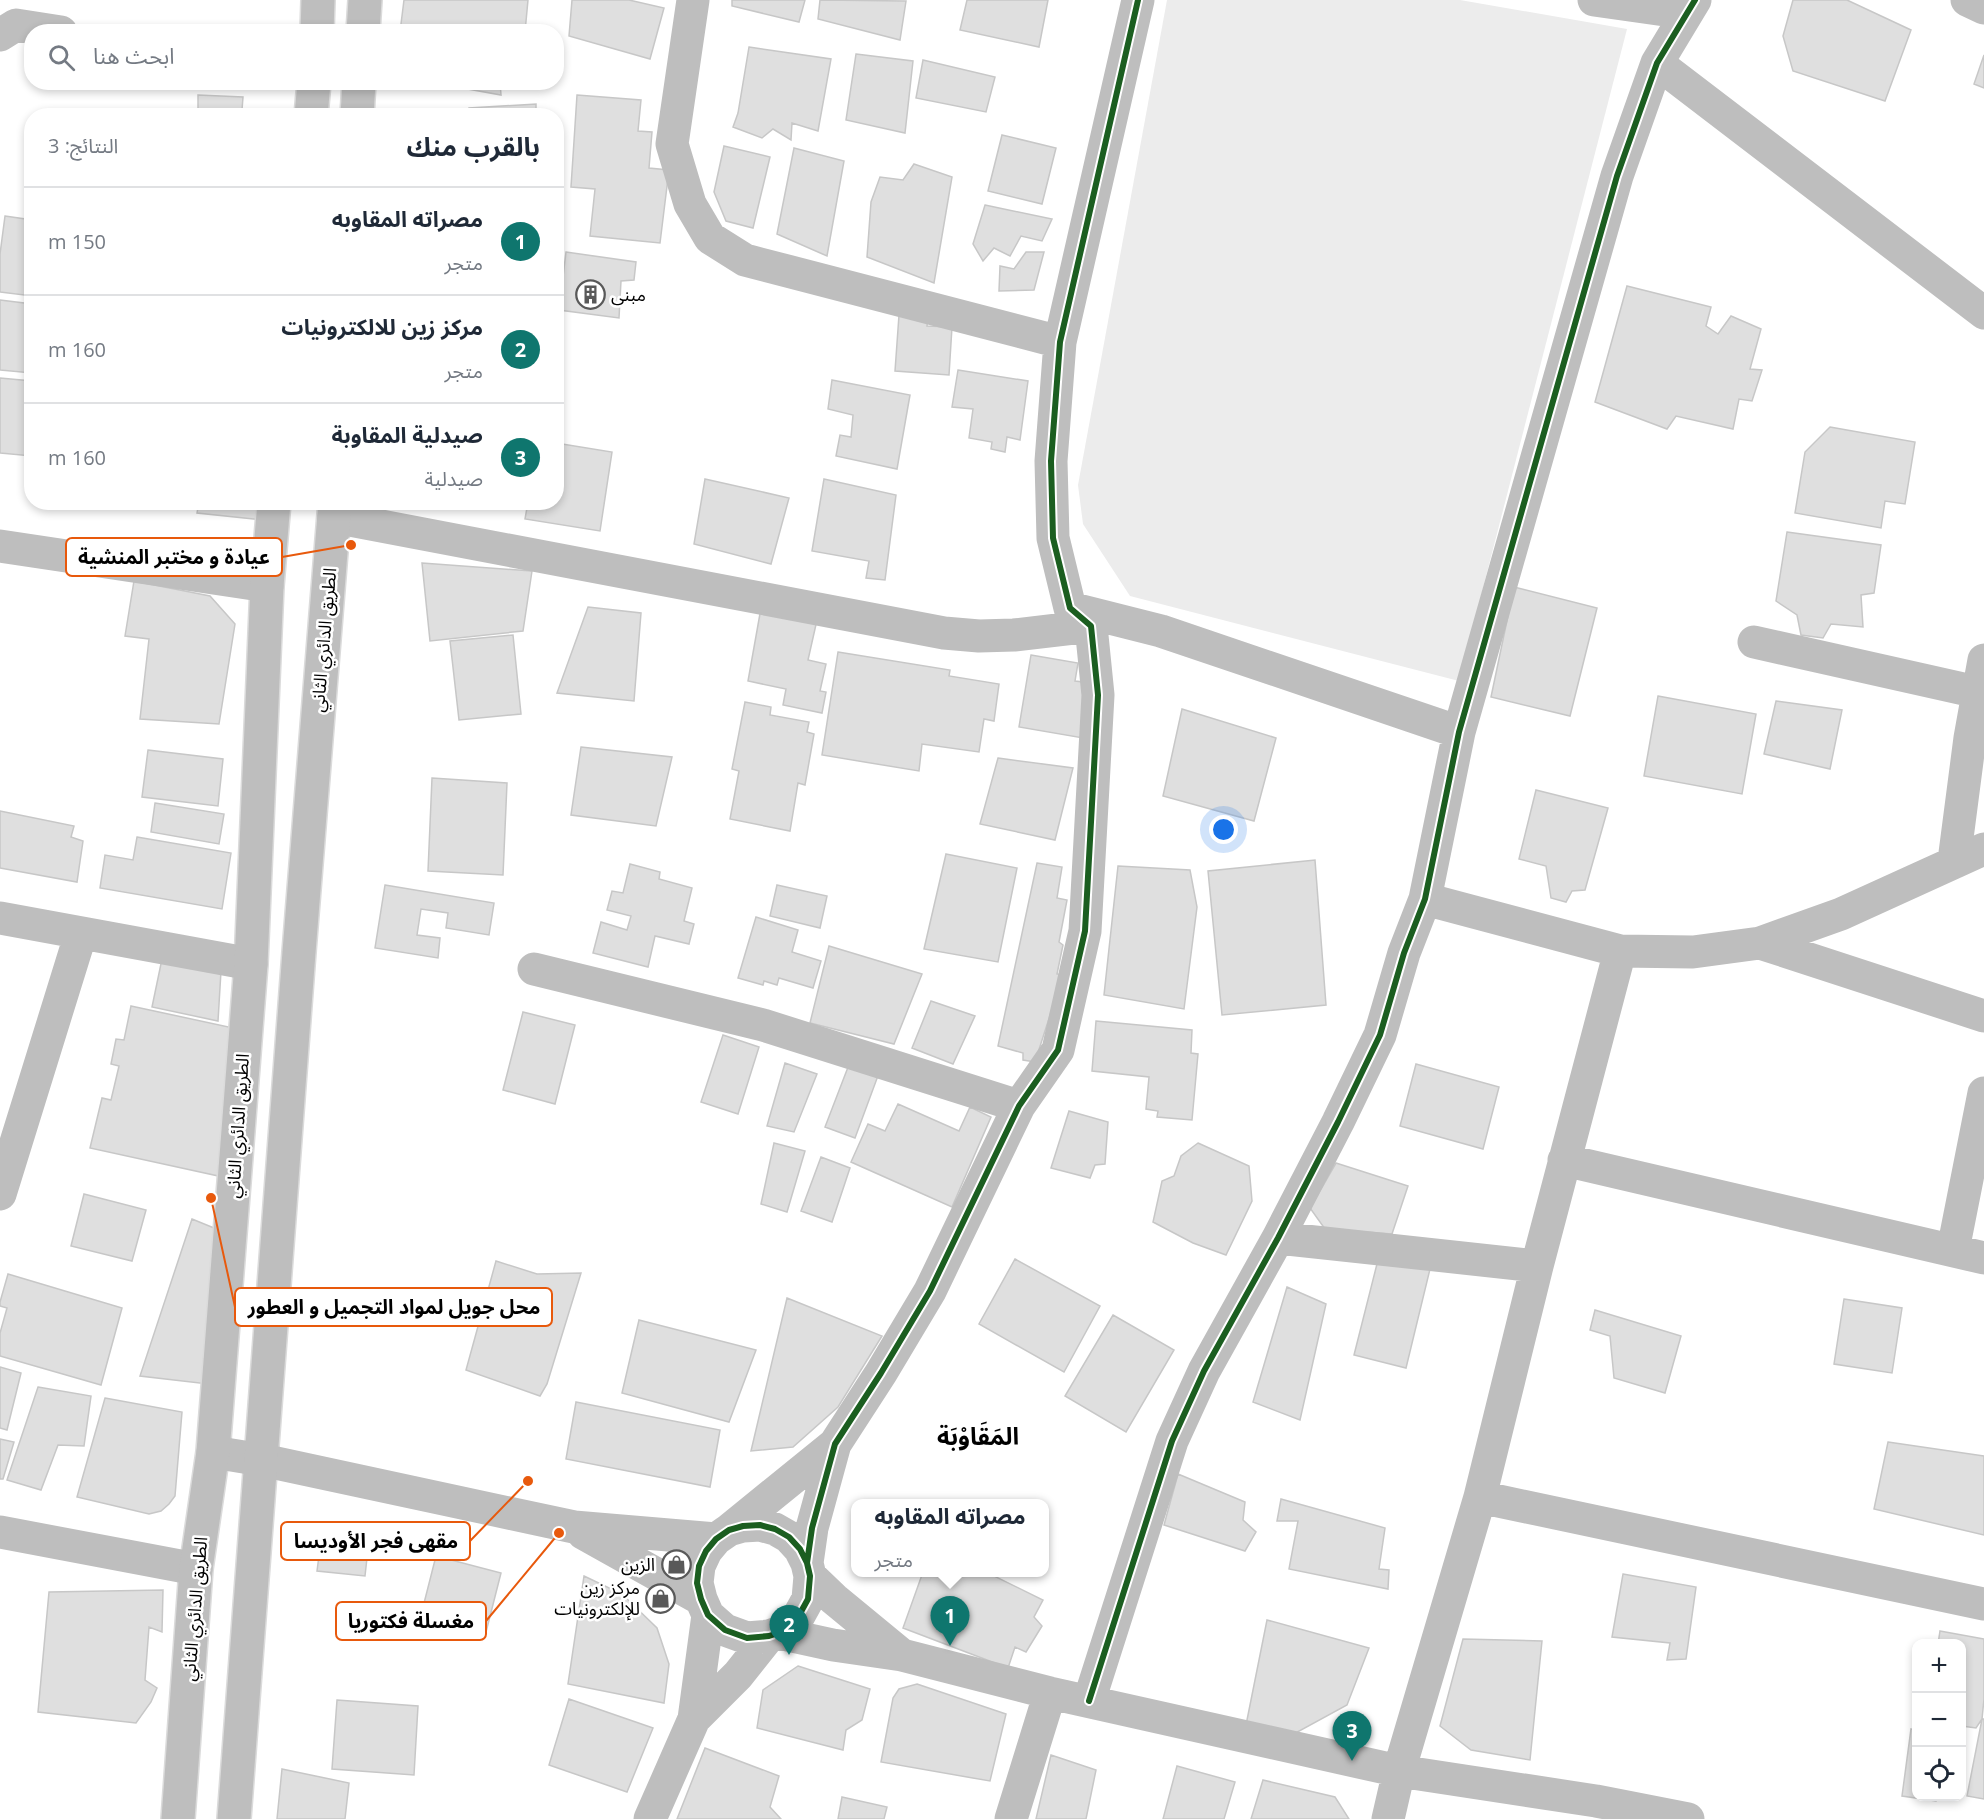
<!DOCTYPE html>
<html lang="ar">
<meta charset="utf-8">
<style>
:root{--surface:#fff;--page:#f2f2f3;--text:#1f2937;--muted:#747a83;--line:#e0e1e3;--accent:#0f766e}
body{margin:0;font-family:"Open Sans","Noto Sans Arabic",sans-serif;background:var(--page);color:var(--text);direction:rtl}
.controls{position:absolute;right:18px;bottom:18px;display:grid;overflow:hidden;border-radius:12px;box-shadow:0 3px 9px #0003}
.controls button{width:54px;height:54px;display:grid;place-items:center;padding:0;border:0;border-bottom:2px solid var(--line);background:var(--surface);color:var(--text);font:30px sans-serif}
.you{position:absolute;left:1224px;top:830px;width:21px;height:21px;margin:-15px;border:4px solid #fff;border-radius:50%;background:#1a73e8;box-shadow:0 0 0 9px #1a73e833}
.badge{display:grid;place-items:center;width:39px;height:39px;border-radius:50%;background:var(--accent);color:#fff;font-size:20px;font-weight:700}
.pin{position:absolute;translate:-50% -50px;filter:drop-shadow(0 2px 3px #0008)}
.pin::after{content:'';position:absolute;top:32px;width:21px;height:18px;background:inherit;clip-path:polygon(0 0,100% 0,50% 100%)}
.popup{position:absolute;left:851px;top:1499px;width:198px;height:78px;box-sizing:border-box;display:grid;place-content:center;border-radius:12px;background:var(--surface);filter:drop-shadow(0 2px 4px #0005);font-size:20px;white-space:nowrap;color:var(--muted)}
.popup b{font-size:22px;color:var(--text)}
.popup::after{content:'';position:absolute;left:50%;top:100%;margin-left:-12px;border:12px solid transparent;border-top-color:var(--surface)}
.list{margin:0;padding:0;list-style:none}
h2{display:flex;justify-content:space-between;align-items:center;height:78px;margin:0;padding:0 24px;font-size:26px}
h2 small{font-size:20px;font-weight:400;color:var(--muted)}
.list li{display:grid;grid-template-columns:39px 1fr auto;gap:18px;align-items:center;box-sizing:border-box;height:108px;padding:0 24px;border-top:2px solid var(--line)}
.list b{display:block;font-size:22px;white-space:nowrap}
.list p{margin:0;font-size:20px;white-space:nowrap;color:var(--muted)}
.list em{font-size:20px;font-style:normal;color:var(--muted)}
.icon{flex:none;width:33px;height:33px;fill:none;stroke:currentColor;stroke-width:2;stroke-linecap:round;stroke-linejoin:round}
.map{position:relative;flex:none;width:1984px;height:1819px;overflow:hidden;direction:ltr}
.search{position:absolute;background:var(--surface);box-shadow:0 3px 9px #0003;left:24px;top:24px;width:540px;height:66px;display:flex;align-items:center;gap:15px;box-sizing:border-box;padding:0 21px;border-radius:24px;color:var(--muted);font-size:22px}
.panel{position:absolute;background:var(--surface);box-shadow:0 3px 9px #0003;left:24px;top:108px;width:540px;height:402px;border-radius:24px;direction:rtl}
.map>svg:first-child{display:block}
.green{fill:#ececec}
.building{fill:#dfdfdf;stroke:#c7c7c7;stroke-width:1.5}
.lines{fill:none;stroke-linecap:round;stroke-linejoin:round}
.major-casing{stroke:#dbdbdb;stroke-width:36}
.minor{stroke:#bebebe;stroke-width:33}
.major{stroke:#bebebe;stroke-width:33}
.cycleway-casing{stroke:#fff;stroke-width:10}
.cycleway{stroke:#1b5e20;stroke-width:6}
.labels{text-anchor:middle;stroke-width:5;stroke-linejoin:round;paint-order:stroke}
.poi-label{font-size:18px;fill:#000;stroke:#fff;text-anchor:end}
.street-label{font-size:18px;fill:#000;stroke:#fff}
.district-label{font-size:24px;font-weight:bold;fill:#000;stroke:#fff}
.leader{fill:none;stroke:#e8590c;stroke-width:2}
.callout-dot{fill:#e8590c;stroke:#fff;stroke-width:2}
.callout{fill:#fff;stroke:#e8590c;stroke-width:2}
.callout-label{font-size:20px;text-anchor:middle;font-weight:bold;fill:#000}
</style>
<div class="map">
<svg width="1984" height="1819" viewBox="0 0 1984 1819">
<rect width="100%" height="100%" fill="#fff"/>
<path class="green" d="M1167 0H1460L1627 29 1459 681 1130 596 1083 524 1078 485Z"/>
<path class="building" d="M404 0H528L525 32H400Z
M572 0H629L664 8 650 59 569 36Z
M732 0H805L799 22 732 6Z
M820 0 906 1 900 40 818 19Z
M967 0H1048L1039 47 960 30Z
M1793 0H1847L1911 30 1885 101 1793 71 1783 36Z
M749 47 831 59 818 131 792 123 791 140 773 129 762 138 733 127 738 113Z
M856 54 913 61 905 133 846 120Z
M1984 55V88L1974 84Z
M923 60 995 77 986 112 916 98Z
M429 82H500L501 95Z
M198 95 243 97 242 110 279 111V116H198Z
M577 95 641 100 638 131 652 132 649 168 669 170 660 243 590 236 595 189 571 187Z
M536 104V116H469V108Z
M1002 135 1056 148 1042 204 988 191Z
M724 146 770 157 753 228 726 221 714 192Z
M794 148 844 161 827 256 777 234Z
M914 164 952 177 934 283 867 257 871 202 880 177 903 180Z
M985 205 1052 219 1042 241 1021 236 1010 256 994 248 983 261 973 244Z
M5 216 32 220V296L0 292V254Z
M566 252 636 262 634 280 621 281 619 318 559 310Z
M1026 252H1044L1034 290 999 291 1000 266 1014 269Z
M1627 286 1711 307 1706 326 1718 334 1731 316 1761 329 1750 369 1762 370 1752 401 1739 399 1733 429 1676 416 1667 429 1595 402Z
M0 300 32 304V373L0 370Z
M899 315 928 317 927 326 952 327 949 375 895 371Z
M958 370 1028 381 1020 440 1007 437 1005 452 991 449 992 442 969 438 973 409 952 407Z
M0 378 32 381V456L0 453Z
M832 380 910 395 897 469 836 456 840 435 851 437 853 415 828 409Z
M1830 427 1915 442 1905 504 1885 501 1881 528 1795 513 1805 452Z
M556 443 612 452 600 531 525 519 528 502H556Z
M705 479 789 498 771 564 694 544Z
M824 479 896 495 885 580 866 578 869 561 812 551Z
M199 502H273L272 521 197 513Z
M1787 532 1881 545 1874 593 1861 595 1863 627 1831 624 1823 638 1801 635 1797 615 1776 601Z
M422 563 532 571 523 631 430 641Z
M134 581 210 596 235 624 219 724 140 719 149 639 125 636Z
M1514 587 1597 608 1570 716 1491 697Z
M588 607 641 613 634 701 557 693Z
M761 608 817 620 808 660 826 664 820 691 826 692 822 713 783 705 786 689 748 681Z
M513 635 521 714 459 720 450 641Z
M838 652 950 670 949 676 999 684 994 721 984 719 979 752 922 744 919 771 822 755Z
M1031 655 1078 663 1075 681 1092 683 1083 738 1019 727Z
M1658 696 1756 714 1742 794 1644 776Z
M1776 701 1842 710 1830 769 1764 754Z
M745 702 771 707 770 715 809 722 807 732 814 734 805 785 798 783 790 831 730 819 739 771 732 769Z
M1182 709 1276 738 1254 821 1163 796Z
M581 747 672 757 656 826 571 815Z
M148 750 223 759 218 806 142 797Z
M998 758 1073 768 1055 840 980 824Z
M432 778 507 783 503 875 428 871Z
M1536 790 1608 808 1585 890 1572 891 1566 902 1551 898 1546 866 1519 859Z
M155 803 224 814 219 844 151 832Z
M0 811 74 826 71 837 83 841 77 882 0 868Z
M137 837 231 853 222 909 100 888 105 855 133 860Z
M946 854 1017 868 998 962 924 949Z
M1315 860 1326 1005 1222 1015 1208 871Z
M1037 863 1062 867 1057 898 1067 900 1059 942 1063 945 1057 974 1063 975 1035 1062 1023 1060V1053L998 1046Z
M630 864 660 872 659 879 692 888 684 921 694 924 689 944 655 936 648 967 593 953 601 922 627 930 631 916 607 910 612 891 623 893Z
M1118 866 1190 870 1197 907 1184 1009 1104 995Z
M385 885 494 903 489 935 446 928 448 913 421 909 417 935 440 938 438 958 375 948Z
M777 885 827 896 820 928 770 916Z
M756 917 798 930 792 952 821 961 813 988 779 978 777 985 764 981 763 985 738 978Z
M829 946 922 974 894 1044 810 1023Z
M162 959 221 971 218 1021 152 1007Z
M931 1001 975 1016 953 1064 912 1048Z
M131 1006 238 1029 223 1177 90 1148 102 1098 111 1100 119 1066 111 1064 116 1039 124 1040Z
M523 1012 575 1025 555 1104 503 1090Z
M1096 1021 1192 1030 1191 1053 1198 1054 1192 1120 1157 1117 1158 1111 1146 1109 1149 1077 1092 1071Z
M723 1035 759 1047 738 1114 701 1102Z
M850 1062 879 1073 855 1138 825 1127Z
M785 1063 817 1074 794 1132 767 1126Z
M1416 1064 1499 1087 1483 1149 1400 1126Z
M898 1104 959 1131 970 1107 991 1117 952 1207 851 1162 868 1124 885 1131Z
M1069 1111 1108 1122 1105 1164 1095 1165 1090 1178 1051 1168Z
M774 1143 805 1151 787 1212 761 1204Z
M1198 1143 1249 1166 1252 1201 1226 1255 1193 1243 1153 1222 1162 1181 1174 1176 1181 1156Z
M821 1157 850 1168 832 1222 801 1211Z
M1336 1163 1408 1186 1392 1234 1325 1229 1310 1208Z
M84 1194 146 1210 132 1261 71 1246Z
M192 1219 219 1230 208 1384 140 1376Z
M1379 1256 1430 1269 1406 1368 1354 1355Z
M1015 1259 1100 1306 1064 1372 979 1324Z
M496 1261 537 1274 581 1273 547 1384 540 1396 466 1370Z
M8 1274 122 1308 101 1385 0 1356V1333L7 1308 0 1306V1302Z
M1287 1287 1326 1304 1300 1420 1253 1402Z
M787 1298 882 1336 838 1407 793 1447 751 1451Z
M1844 1299 1902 1308 1892 1373 1834 1364Z
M1595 1310 1681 1336 1665 1393 1614 1378 1610 1336 1590 1330Z
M1113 1315 1174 1350 1126 1432 1065 1396Z
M639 1320 756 1350 729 1422 622 1393Z
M0 1367 21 1373 7 1430 0 1428Z
M38 1387 91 1396 84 1446 58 1445 41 1490 7 1480Z
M105 1398 182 1412 175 1496 169 1504 161 1511 149 1514 77 1497Z
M576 1402 720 1430 710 1487 566 1459Z
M0 1439 14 1442 3 1479H0Z
M1888 1442 1984 1456V1535L1874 1509Z
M1178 1474 1245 1502 1243 1520 1256 1532 1245 1551 1164 1525Z
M1281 1499 1385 1528 1379 1569 1389 1570 1388 1589 1289 1569 1298 1521H1277Z
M323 1525 370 1531 365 1576 317 1571Z
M436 1556 501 1573 486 1632 421 1615Z
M923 1572H986L1043 1600 1034 1617 1042 1626 1026 1652 1015 1647 1008 1668 903 1628Z
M1623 1574 1696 1587 1686 1659 1667 1660 1670 1643 1612 1637Z
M584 1576 622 1594 657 1628 669 1664 664 1703 568 1684Z
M163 1590 162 1632 149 1627 145 1680 157 1688 151 1702 136 1723 38 1712 49 1592Z
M1267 1620 1369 1648 1347 1705 1292 1735 1246 1725Z
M1940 1631 1984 1639V1699L1982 1719 1976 1728 1962 1726V1644H1938Z
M1463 1639 1542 1641 1530 1760 1471 1750 1440 1726Z
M798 1666 870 1689 862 1720 846 1730 843 1750 757 1728 763 1690Z
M917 1684 1006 1714 990 1781 881 1762 893 1698 899 1689Z
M569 1699 653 1728 627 1792 549 1765Z
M337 1700 418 1706 414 1775 332 1769Z
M1982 1719H1984V1799L1967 1796Z
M1911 1729 1916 1730V1796H1937L1936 1801 1902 1796Z
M705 1748 779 1776 770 1807 781 1819H677Z
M1051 1755 1096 1770 1086 1819H1036Z
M1177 1766 1235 1782 1224 1819H1163Z
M282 1769 349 1783 345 1819H277Z
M1263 1780 1335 1797 1349 1819H1251Z
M842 1797 887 1807 884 1819H838Z"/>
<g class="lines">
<defs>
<path id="major" d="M317 32 318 0
M363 32 365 0
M311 116 314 82
M357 116 359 82
M178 1819 196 1569 213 1452 251 964 267 586 274 502
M234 1819 299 952 335 502"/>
</defs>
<use href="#major" class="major-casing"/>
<path class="minor" d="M693 0 672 144 690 204 710 238 745 260 1060 342
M1594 0 1686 13
M1967 0 1984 8
M0 35 16 25 61 32
M1657 63 1984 313
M334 517 944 633 979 636 1014 635 1091 626
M0 546 267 586
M1070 608 1161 631 1459 732
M1754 642 1977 692
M1954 861 1970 738 1984 660
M1425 899 1620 951 1693 952 1760 943 1841 914 1984 849
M0 918 251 964
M1760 943 1984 1016
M534 969 763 1025 1019 1106
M1564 1160 1984 1258
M0 1194 81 933
M1278 1238 1537 1266
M1953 1250 1984 1093
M213 1452 262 1460 574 1527 716 1539
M1480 1497 1984 1604
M729 1530 835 1444
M0 1532 196 1569
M583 1533 701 1599
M807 1563 800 1549 789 1537 775 1529 760 1525 743 1526 729 1530 716 1539 706 1551 699 1566 697 1583 701 1599 708 1615 725 1630 747 1638 769 1636 778 1633 797 1619 808 1599 810 1576 807 1563 812 1528 835 1444 881 1373 930 1291 1019 1106 1058 1050 1085 931 1098 695 1091 626 1070 608 1053 538 1051 461 1060 342 1138 0
M810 1576 834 1599 902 1655
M778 1633 833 1645 902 1655 1050 1693 1399 1771 1596 1801 1688 1819
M1089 1701 1172 1441 1204 1371 1278 1238 1338 1122 1380 1035 1404 953 1425 899 1459 732 1617 176 1657 63 1695 0
M694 1719 738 1675 769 1636
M650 1819 694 1719 708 1615
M1011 1819 1050 1693
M1388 1819 1399 1771 1480 1497 1537 1266 1620 951"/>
<use href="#major" class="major"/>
<defs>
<path id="cycleway" d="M807 1563 800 1549 789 1537 775 1529 760 1525 743 1526 729 1530 716 1539 706 1551 699 1566 697 1583 701 1599 708 1615 725 1630 747 1638 769 1636 778 1633 797 1619 808 1599 810 1576 807 1563 812 1528 835 1444 881 1373 930 1291 1019 1106 1058 1050 1085 931 1098 695 1091 626 1070 608 1053 538 1051 461 1060 342 1138 0
M1089 1701 1172 1441 1204 1371 1278 1238 1338 1122 1380 1035 1404 953 1425 899 1459 732 1617 176 1657 63 1695 0"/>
</defs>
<use href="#cycleway" class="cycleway-casing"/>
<use href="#cycleway" class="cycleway"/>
</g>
<defs>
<symbol id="building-ring" viewBox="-11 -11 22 22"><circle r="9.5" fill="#fff" stroke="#595959" stroke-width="1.5"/><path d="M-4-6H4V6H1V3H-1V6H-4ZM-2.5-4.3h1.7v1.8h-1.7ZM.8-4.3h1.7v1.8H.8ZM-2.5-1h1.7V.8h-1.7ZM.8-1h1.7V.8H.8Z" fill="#595959"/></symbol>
<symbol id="shop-ring" viewBox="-11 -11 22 22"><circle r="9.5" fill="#fff" stroke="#595959" stroke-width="1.5"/><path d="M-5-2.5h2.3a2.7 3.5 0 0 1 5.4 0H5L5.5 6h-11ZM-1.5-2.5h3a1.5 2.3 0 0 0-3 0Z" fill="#595959"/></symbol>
</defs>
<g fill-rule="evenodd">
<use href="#building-ring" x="574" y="278" width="33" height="33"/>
<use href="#shop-ring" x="660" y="1548" width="33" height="33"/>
<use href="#shop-ring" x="644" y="1582" width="33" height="33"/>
</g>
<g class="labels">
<g class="poi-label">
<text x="611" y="301" text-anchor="start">مبنى</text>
<text x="655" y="1571">الزين</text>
<text x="640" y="1594">مركز زين<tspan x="640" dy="21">للإلكترونيات</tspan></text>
</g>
<g class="street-label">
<text transform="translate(324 640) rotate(-85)" y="6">الطريق الدائري الثاني</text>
<text transform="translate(238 1126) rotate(-86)" y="6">الطريق الدائري الثاني</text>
<text transform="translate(195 1609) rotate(-85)" y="6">الطريق الدائري الثاني</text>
</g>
<g class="district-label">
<text x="978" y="1445">المَقَاوْبَة</text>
</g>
</g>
<path class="leader" d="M351 545L282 557M211 1198L235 1307M528 1481L470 1541M559 1533L486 1621"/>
<g class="callout-dot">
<circle cx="351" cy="545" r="6"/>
<circle cx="211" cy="1198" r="6"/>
<circle cx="528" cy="1481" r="6"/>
<circle cx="559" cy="1533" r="6"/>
</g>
<g class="callout">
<rect x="66" y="538" width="216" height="38" rx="6"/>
<rect x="235" y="1288" width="317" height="38" rx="6"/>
<rect x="281" y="1522" width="189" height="38" rx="6"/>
<rect x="336" y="1602" width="150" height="38" rx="6"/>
</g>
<g class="callout-label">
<text x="174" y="564">عيادة و مختبر المنشية</text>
<text x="394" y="1314">محل جويل لمواد التجميل و العطور</text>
<text x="376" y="1548">مقهى فجر الأوديسا</text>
<text x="411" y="1628">مغسلة فكتوريا</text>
</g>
</svg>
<div class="controls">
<button>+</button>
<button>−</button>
<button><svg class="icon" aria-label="locate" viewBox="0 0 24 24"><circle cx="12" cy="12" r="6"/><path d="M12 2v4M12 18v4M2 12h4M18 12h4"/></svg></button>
</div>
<div class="you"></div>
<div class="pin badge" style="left:950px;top:1646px">1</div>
<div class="popup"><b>مصراته المقاوبه</b>متجر</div>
<div class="pin badge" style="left:789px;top:1655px">2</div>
<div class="pin badge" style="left:1352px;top:1761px">3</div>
<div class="search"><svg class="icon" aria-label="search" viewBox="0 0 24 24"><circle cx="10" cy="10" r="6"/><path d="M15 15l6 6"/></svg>ابحث هنا</div>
<section class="panel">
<h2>بالقرب منك<small>النتائج: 3</small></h2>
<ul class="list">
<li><span class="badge">1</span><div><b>مصراته المقاوبه</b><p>متجر</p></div><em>150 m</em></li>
<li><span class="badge">2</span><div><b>مركز زين للالكترونيات</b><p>متجر</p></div><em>160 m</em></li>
<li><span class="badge">3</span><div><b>صيدلية المقاوبة</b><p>صيدلية</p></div><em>160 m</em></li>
</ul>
</section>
</div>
